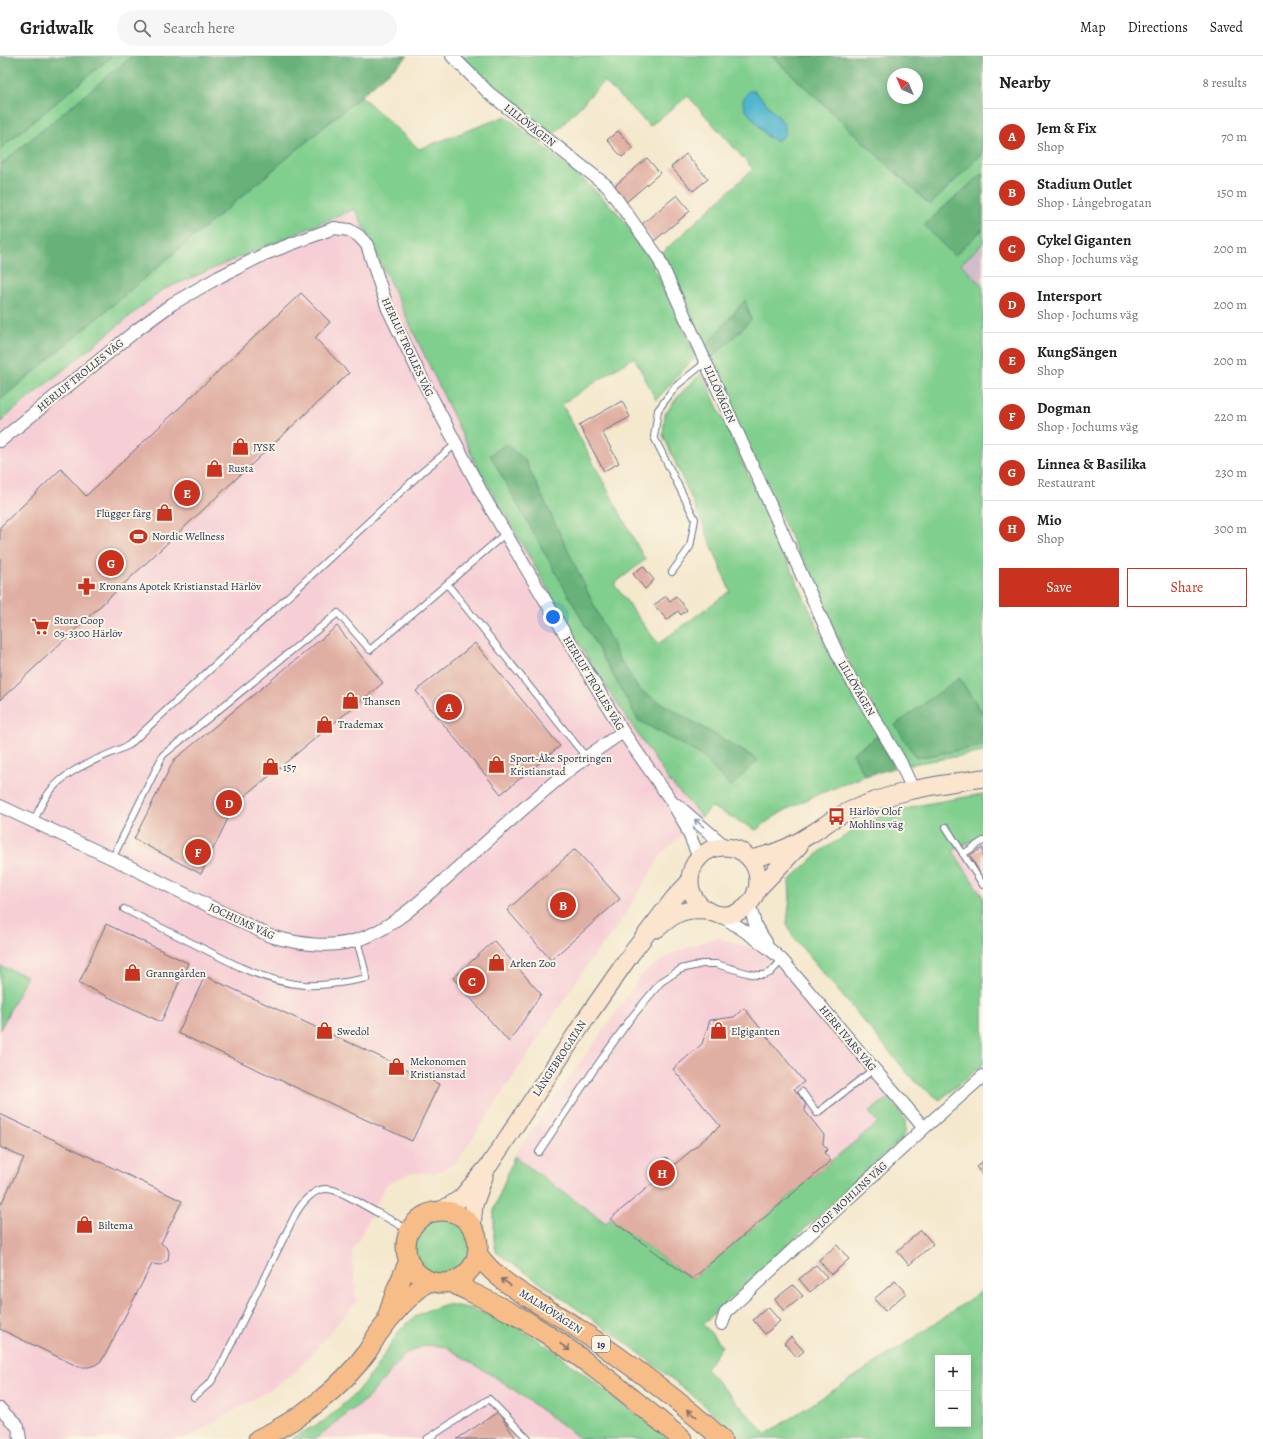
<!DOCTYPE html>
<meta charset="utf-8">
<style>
:root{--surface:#fff;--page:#f6f6f6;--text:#202124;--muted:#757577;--line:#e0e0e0;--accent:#c8321e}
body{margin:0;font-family:Alegreya,serif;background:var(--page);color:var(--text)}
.controls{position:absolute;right:12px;bottom:12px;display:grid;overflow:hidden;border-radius:0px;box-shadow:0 2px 10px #0003}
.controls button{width:36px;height:36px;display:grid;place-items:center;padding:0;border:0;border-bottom:1px solid var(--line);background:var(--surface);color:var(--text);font:20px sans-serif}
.compass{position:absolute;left:887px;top:12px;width:36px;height:36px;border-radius:50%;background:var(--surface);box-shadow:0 2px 10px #0003;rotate:316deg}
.you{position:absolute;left:553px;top:561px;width:14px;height:14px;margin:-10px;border:3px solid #fff;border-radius:50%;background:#1a73e8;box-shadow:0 0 0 6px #1a73e833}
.badge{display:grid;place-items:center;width:26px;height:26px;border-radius:50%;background:var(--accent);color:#fff;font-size:13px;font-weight:700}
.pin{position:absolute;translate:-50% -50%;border:2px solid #fff;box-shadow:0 1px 4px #0006}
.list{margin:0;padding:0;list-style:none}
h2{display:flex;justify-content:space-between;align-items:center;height:52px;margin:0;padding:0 16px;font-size:17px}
h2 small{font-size:13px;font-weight:400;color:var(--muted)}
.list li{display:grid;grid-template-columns:26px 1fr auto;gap:12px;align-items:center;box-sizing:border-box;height:56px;padding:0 16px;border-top:1px solid var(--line)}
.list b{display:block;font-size:15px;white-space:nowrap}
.list p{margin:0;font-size:13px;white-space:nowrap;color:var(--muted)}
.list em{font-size:13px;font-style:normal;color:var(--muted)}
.actions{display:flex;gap:8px;padding:12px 16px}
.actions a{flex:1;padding:9px 0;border:1px solid var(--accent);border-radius:0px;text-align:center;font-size:14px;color:var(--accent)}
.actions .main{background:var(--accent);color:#fff}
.icon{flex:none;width:22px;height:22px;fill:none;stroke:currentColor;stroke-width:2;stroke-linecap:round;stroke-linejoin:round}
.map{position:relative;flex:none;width:983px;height:1383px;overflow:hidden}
header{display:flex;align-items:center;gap:24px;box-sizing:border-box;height:56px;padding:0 20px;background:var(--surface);border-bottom:1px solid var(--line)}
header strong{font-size:19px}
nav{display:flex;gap:22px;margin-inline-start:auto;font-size:14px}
.search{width:280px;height:36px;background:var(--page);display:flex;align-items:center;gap:10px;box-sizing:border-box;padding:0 14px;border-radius:22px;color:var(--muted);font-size:15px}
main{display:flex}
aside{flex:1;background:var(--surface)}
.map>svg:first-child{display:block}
.built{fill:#f6cfd6}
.industrial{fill:#d1bdc9}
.green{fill:#81cf8e;stroke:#4e7f76;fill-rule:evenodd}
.forest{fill:#68b279;stroke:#42706c;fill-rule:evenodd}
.water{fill:#51b6cf;stroke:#367296}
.building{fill:#e0afa3}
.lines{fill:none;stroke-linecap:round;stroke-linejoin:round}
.lane-casing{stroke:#677085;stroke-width:8}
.street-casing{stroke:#677085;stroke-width:14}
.secondary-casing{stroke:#677085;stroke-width:19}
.primary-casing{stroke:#677085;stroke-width:21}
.lane{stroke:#fff;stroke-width:6}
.street{stroke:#fff;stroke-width:12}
.secondary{stroke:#fce5cf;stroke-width:17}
.primary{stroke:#f7bd88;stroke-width:19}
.oneway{stroke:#8d97ae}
.oneway2{stroke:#7e6f71}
.labels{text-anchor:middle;stroke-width:4;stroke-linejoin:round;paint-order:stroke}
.shield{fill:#fcf5e5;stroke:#5e6a86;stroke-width:1}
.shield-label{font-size:10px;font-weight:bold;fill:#1b2f5e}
.street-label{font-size:11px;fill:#1b2f5e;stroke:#fcf5e5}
.poi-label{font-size:11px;fill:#1b2f5e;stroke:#fcf5e5;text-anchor:start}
</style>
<header>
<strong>Gridwalk</strong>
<div class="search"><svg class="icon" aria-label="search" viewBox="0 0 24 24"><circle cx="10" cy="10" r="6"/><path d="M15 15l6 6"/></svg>Search here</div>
<nav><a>Map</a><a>Directions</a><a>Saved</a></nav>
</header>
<main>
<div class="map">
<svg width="983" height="1383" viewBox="0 0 983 1383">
<rect width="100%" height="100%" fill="#fcf5e5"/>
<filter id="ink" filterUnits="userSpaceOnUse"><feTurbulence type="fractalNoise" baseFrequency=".025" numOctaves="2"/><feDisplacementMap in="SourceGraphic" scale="8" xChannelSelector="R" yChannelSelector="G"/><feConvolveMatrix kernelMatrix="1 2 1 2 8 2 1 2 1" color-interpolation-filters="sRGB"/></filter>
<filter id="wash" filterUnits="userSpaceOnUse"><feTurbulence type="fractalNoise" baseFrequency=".012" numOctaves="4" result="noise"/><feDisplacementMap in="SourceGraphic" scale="16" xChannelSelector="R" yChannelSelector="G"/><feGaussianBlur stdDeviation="0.9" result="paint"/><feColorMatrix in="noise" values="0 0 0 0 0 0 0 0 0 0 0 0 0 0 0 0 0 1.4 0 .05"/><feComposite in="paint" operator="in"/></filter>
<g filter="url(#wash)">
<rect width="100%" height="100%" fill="#f4e8cd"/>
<path class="built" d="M355 153 477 410 670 726 702 761 662 797 620 867 589 906 456 1107 436 1117H410L386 1129 352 1196 356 1246 292 1320 192 1380 180 1383H0V974L27 920 0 910V367L9 358 162 234Z
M983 779V841L953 794Z
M717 881 762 895 788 923 889 1041 869 1056 878 1067 831 1105 692 1223 610 1163 606 1167 514 1100 645 915 675 896Z
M426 1289 446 1291 506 1328 581 1383H315L369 1341 405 1298Z"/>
<path class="industrial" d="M983 187V231L961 208Z"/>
<path class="green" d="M112 0H132L0 109V93Z
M458 0H772L930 149 983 97V117L938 156 954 200 983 173V187L961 208 983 231V658L959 622 916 702 983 690V696L906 709 853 614 707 303 715 299 751 264 745 245 705 291 661 198 753 113 688 40 650 70 604 25 552 80 493 34Z
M361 40 419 93 506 60 581 121 621 160 650 203 696 300 656 344 634 301 562 348 645 504 614 528 658 588 730 535 705 473 663 379 665 358 680 338 702 317 831 601 879 679 853 697 865 720C827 735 788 748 756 774L712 751 702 761 670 726 595 615 477 410 355 153 162 234 9 358 0 367V344ZM619 602 639 634 758 704 731 731 701 699 638 664Z
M983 738V779L953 795 983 841V1008L940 1044 914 1025 793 881 787 868 790 841 789 825 822 794 852 776 850 772 871 764 920 749Z
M0 910 27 920 0 974Z
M889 1041 905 1064 906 1074 901 1083 703 1268 722 1290 706 1313 766 1378 914 1282 983 1234V1383H744L691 1338 625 1286 496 1196 494 1185V1154L514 1100 606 1167 610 1163 692 1223 831 1105 878 1067 869 1056ZM938 1302H968V1368H938Z
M414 1191a28 28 0 1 1 56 0a28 28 0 1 1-56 0Z
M446 1248 468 1252 503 1263 546 1289 662 1378 667 1383H581L506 1328 446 1291 426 1289 405 1298 369 1341 315 1383H290L324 1365 355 1338 375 1313 400 1274 413 1262 428 1254Z"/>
<path class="forest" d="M0 0H112L0 93Z
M132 0H408L0 344V109Z
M772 0H983V97L930 149ZM893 18H917V42H893Z
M983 117V173L954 200 924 169Z
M745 244 751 264 715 299 707 303 705 291Z
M506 388 525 404 619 602 639 634 758 704 731 731 701 699 638 664 490 399Z
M959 622 983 658V690L916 702 895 669Z
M879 679 894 712 865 720 853 697Z"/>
<path class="water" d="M749 35H755L784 67 786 78 776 85 768 81 744 52 743 44Z"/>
<g id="blocks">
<path class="building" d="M618 75 633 92 622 101 607 84Z
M686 98 708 123 693 135 671 111Z
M647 102 660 117 624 148 611 133Z
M677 139 690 155 654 185 641 169Z
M301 237 330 266 315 282 349 317 0 644V471L61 413 86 440Z
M622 345 630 361 602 376 619 407 604 415 579 369Z
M643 510 654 524 645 533 633 518Z
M666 540 670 545 676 540 687 554 681 559 678 555 667 564 654 549Z
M337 570 383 627 235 748 201 818 134 783 174 704Z
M475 587 560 690 501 738 416 635Z
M983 792V823L970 799Z
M575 793 620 843 551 904 507 854Z
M106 868 188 907 161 966 79 927Z
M494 885 541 938 509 986 453 922Z
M205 920 439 1028 412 1085 178 977Z
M744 952 804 1026 794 1033 805 1047V1055L824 1079 823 1088 828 1093 824 1097 831 1105 692 1223 610 1163 658 1123 651 1115 666 1101 674 1109 720 1070 673 1013 702 988 710 964 734 961Z
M0 1058 182 1145 161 1187 168 1193 169 1196 168 1204 164 1207 160 1209 152 1208 105 1299 101 1305 95 1309 89 1311H79L0 1273V1150L24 1102 0 1091Z
M983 1105V1119L976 1111Z
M921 1174 933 1188 909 1209 897 1195Z
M837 1189 849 1203 831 1219 819 1204Z
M816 1209 827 1221 810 1236 799 1223Z
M895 1225 906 1237 885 1255 874 1243Z
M793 1229 803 1240 784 1255 775 1243Z
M768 1251 780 1265 765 1278 753 1264Z
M791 1281 804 1295 797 1301 784 1287Z
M498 1356 516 1383H457Z"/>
</g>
</g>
<g filter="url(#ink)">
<use href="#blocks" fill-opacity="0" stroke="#677085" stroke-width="1"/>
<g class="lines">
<defs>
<path id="lane" d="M672 516 690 491 695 463 654 381 658 354 676 330 706 306
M447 528 586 701
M33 766C38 757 42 746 48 738 67 711 101 703 129 689L421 417 456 388
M946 771 983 829
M963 798 983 785
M112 803 163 699 338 557 370 594 506 477
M124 853 240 911C289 933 316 933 367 922L357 884
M802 1036 817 1057 874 1013
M539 1096 593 1015 631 962 661 926 681 913 702 908H716L747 917 756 919H763L770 917 782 904
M194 1341 211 1326 221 1309 295 1159C301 1148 313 1132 327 1133 336 1133 345 1139 353 1143 372 1154 391 1164 410 1175
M427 1383 489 1343 528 1383"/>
<path id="street" d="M452 0 489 37 607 130 658 201 843 610 900 705 913 734
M0 385 138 273 172 248 219 221 265 198 334 172 349 174 359 180 367 189 388 253 421 321 484 441 623 676 670 743 685 768 699 802
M677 749 726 791
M0 750 120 806 270 880C299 888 328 893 357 884 396 873 442 825 473 798 502 772 531 745 562 720 581 704 602 690 623 676
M749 848 756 871 766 886
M718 858C741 872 763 886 782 904L924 1072
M722 1268 726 1256 924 1072 983 1020
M0 1353 18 1371 20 1383"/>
<path id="secondary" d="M690 825a34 34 0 1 1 68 0a34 34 0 1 1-68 0Z
M750 803C771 799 793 790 811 778 820 773 828 766 837 761 881 737 934 729 983 722
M756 835 799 790
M657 873C674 858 683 852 706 854
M440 1155 454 1147 461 1142 490 1108 587 961 631 898 674 842 690 825
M472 1171 474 1149 484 1121"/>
<path id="primary" d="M406 1191a36 36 0 1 1 72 0a36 36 0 1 1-72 0Z
M477 1197C499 1230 543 1248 574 1270 626 1305 675 1341 722 1383
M450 1226C478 1240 508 1253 534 1270 587 1303 634 1344 682 1383
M388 1259 397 1232 409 1205
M258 1383C298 1365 341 1332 367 1296 371 1290 374 1284 378 1278 392 1258 409 1240 428 1225"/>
</defs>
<use href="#lane" class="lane-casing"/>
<use href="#street" class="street-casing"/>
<use href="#secondary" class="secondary-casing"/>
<use href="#primary" class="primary-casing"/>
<use href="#lane" class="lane"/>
<use href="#street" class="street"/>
<use href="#secondary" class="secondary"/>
<use href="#primary" class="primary"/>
</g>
<defs><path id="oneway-shaft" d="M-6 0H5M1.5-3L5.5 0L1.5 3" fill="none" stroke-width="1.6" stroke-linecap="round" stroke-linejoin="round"/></defs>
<use class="oneway" href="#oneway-shaft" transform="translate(699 767) rotate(-140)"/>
<g class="oneway2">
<use href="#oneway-shaft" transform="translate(506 1226) rotate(-144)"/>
<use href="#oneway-shaft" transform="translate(565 1291) rotate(35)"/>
<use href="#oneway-shaft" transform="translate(692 1357) rotate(-141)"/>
</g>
</g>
<defs>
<symbol id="shop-bare" viewBox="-9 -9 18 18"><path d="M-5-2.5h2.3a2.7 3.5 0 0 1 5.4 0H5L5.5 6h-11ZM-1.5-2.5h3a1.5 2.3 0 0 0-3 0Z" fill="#c8321e" stroke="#fcf5e5" stroke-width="2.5" paint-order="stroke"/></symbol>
<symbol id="stadium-bare" viewBox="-9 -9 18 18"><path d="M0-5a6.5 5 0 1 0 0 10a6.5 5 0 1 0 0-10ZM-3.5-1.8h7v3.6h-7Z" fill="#c8321e" stroke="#fcf5e5" stroke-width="2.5" paint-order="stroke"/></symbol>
<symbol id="pharmacy-bare" viewBox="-9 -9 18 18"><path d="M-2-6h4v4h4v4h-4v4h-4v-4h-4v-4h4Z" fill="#c8321e" stroke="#fcf5e5" stroke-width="2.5" paint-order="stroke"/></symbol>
<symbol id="supermarket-bare" viewBox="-9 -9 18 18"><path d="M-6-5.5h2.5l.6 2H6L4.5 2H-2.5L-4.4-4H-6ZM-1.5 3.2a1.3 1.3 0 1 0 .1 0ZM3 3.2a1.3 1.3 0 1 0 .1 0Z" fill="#c8321e" stroke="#fcf5e5" stroke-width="2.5" paint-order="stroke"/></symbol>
<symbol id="bus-bare" viewBox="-9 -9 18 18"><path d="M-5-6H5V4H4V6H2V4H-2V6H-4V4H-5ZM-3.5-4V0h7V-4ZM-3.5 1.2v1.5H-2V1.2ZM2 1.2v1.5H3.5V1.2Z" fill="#c8321e" stroke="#fcf5e5" stroke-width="2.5" paint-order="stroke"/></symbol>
</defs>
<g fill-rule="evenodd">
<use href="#shop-bare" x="228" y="378" width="25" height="25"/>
<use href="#shop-bare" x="202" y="400" width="25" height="25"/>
<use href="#shop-bare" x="152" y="444" width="25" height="25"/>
<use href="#stadium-bare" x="126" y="468" width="25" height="25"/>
<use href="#pharmacy-bare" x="74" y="518" width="25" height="25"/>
<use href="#supermarket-bare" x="28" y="558" width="25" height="25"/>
<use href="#shop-bare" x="338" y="632" width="25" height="25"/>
<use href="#shop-bare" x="312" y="656" width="25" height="25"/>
<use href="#shop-bare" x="484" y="696" width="25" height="25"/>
<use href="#shop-bare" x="258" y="698" width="25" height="25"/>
<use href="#bus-bare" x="824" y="748" width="25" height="25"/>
<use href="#shop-bare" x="484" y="894" width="25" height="25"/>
<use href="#shop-bare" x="120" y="904" width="25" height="25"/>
<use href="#shop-bare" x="312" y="962" width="25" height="25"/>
<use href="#shop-bare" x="706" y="962" width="25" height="25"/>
<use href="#shop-bare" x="384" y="998" width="25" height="25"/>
<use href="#shop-bare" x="72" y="1156" width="25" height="25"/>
</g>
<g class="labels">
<rect class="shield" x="592" y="1280" width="18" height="16" rx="3"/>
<g class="shield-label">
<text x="601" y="1292">19</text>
</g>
<g class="street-label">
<text transform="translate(530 69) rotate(38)" y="4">LILLÖVÄGEN</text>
<text transform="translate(408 291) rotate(65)" y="4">HERLUF TROLLES VÄG</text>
<text transform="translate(80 319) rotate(-39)" y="4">HERLUF TROLLES VÄG</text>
<text transform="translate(720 338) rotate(66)" y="4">LILLÖVÄGEN</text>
<text transform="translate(594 627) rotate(59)" y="4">HERLUF TROLLES VÄG</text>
<text transform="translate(857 632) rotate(60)" y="4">LILLÖVÄGEN</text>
<text transform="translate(242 865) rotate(25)" y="4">JOCHUMS VÄG</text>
<text transform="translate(848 982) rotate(50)" y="4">HERR IVARS VÄG</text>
<text transform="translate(559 1002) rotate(-57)" y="4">LÅNGEBROGATAN</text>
<text transform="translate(849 1141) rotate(-43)" y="4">OLOF MOHLINS VÄG</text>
<text transform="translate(551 1255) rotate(33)" y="4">MALMÖVÄGEN</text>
</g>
<g class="poi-label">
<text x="253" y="395">JYSK</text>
<text x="228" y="416">Rusta</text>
<text x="151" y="461" text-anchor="end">Flügger färg</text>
<text x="152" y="484">Nordic Wellness</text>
<text x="99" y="534">Kronans Apotek Kristianstad Härlöv</text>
<text x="54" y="568">Stora Coop<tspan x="54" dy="13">09-3300 Härlöv</tspan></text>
<text x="363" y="649">Thansen</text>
<text x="338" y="672">Trademax</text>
<text x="510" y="706">Sport-Åke Sportringen<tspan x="510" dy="13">Kristianstad</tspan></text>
<text x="283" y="715">157</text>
<text x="849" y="759">Härlöv Olof<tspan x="849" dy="13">Mohlins väg</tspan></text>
<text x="510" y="911">Arken Zoo</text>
<text x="146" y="921">Granngården</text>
<text x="337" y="979">Swedol</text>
<text x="731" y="979">Elgiganten</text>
<text x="410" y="1009">Mekonomen<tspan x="410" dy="13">Kristianstad</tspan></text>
<text x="98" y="1173">Biltema</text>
</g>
</g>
</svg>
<div class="controls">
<button>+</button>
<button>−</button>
</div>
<svg class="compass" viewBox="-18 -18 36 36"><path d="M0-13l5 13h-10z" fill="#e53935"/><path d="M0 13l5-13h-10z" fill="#757577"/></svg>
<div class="you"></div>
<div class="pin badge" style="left:449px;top:651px">A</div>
<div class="pin badge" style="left:563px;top:849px">B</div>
<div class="pin badge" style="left:472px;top:925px">C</div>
<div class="pin badge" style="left:229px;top:747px">D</div>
<div class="pin badge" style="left:187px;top:437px">E</div>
<div class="pin badge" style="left:198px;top:796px">F</div>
<div class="pin badge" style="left:111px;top:507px">G</div>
<div class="pin badge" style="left:662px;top:1117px">H</div>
</div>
<aside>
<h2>Nearby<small>8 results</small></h2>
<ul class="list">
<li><span class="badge">A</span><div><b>Jem &amp; Fix</b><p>Shop</p></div><em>70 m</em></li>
<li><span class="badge">B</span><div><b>Stadium Outlet</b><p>Shop · Långebrogatan</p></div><em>150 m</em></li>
<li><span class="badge">C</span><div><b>Cykel Giganten</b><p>Shop · Jochums väg</p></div><em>200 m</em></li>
<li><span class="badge">D</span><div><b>Intersport</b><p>Shop · Jochums väg</p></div><em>200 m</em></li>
<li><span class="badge">E</span><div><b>KungSängen</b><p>Shop</p></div><em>200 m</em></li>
<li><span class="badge">F</span><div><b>Dogman</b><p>Shop · Jochums väg</p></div><em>220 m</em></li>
<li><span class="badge">G</span><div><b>Linnea &amp; Basilika</b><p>Restaurant</p></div><em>230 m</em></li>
<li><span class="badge">H</span><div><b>Mio</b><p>Shop</p></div><em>300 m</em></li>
</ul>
<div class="actions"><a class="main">Save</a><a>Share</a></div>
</aside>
</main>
